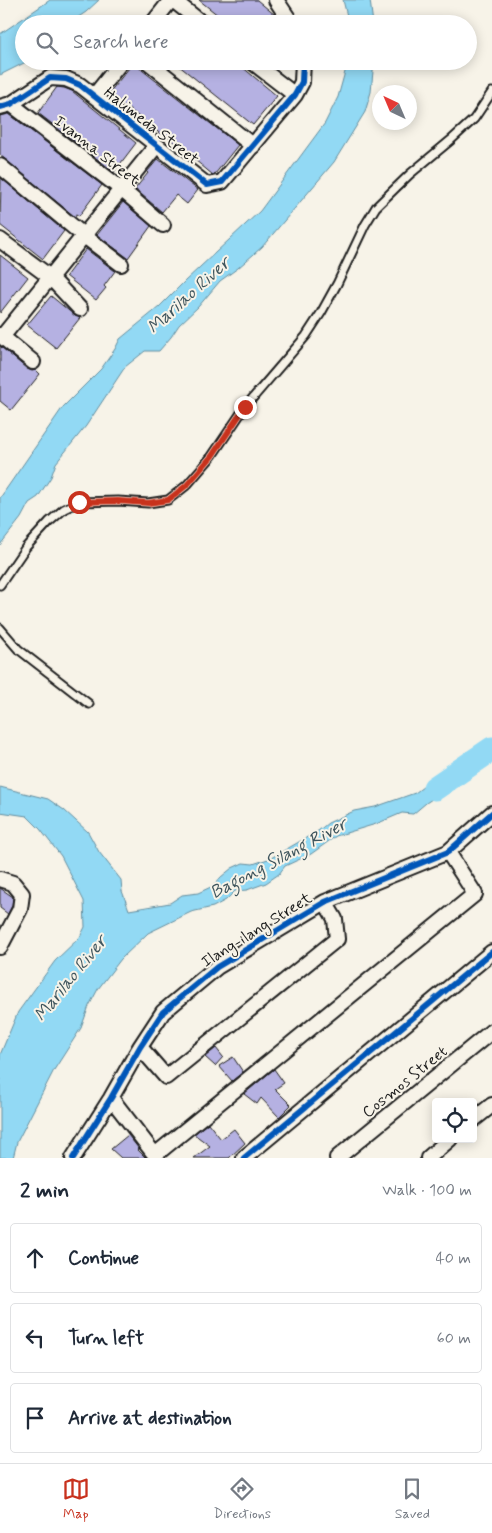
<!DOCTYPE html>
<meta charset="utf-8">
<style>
:root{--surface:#fff;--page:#f6f6f7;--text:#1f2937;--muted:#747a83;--line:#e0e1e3;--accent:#c8321e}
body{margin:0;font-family:Mynerve,sans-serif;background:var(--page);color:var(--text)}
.controls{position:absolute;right:15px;bottom:15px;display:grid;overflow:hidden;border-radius:5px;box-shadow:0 2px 12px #0003}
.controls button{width:45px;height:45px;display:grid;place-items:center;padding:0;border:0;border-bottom:1px solid var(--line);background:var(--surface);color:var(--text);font:25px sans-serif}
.compass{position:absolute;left:372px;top:85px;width:45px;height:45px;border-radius:50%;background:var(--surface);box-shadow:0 2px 12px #0003;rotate:316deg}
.stop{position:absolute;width:15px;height:15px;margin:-11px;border:4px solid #c8321e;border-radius:50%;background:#fff}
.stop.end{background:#c8321e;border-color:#fff;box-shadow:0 1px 5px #0008}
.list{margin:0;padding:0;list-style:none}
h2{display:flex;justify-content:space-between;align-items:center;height:65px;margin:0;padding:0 20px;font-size:21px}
h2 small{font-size:16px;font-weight:400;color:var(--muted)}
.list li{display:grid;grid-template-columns:32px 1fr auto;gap:15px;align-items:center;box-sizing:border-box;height:70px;margin:0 10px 10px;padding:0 10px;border:1px solid var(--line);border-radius:5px}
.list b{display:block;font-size:19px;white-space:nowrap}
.list em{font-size:16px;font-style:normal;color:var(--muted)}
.icon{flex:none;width:28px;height:28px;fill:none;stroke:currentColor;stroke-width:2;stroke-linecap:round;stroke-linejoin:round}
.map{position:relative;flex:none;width:492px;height:1158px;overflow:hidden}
.search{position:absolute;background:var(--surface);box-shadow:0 2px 12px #0003;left:15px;right:15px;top:15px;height:55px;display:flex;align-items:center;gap:12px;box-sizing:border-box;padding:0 18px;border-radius:28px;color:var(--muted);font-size:19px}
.sheet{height:305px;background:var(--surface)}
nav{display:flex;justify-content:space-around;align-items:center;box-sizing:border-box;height:70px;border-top:1px solid var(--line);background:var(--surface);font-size:14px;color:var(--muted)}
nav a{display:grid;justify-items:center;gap:2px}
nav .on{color:var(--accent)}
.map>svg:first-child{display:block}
.water{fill:#92d9f4;stroke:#638d9e}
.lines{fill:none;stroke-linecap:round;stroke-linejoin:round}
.river{stroke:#92d9f4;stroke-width:25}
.building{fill:#b5b1e2;stroke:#1c1c1c}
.lane-casing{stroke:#1c1c1c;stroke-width:11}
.street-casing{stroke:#1c1c1c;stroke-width:18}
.lane{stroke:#f7f3e8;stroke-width:7}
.street{stroke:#f7f3e8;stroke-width:14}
.cycleway-casing{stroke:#f7f3e8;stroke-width:9}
.cycleway{stroke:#0057b8;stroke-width:6}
.route{stroke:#c8321e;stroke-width:6}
.labels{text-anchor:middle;stroke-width:4;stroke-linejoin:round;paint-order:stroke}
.street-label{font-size:16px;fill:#1c1c1c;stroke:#f7f3e8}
.water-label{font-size:18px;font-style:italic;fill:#3f555d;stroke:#f7f3e8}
</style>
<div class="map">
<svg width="492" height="1158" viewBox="0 0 492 1158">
<rect width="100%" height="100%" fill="#f7f3e8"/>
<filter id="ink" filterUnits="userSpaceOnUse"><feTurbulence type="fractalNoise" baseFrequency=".02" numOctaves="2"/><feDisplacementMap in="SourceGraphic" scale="10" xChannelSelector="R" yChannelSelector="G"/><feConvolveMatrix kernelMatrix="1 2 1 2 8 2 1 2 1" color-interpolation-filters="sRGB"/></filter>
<g filter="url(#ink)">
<path class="water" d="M50 0H99L86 12 68 24H24V61H28L0 75V34Z
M343 0H370L373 24H349Z
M348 61H374L371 92 365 112 334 162 262 247 238 268 220 281 198 307 179 325 171 337 159 351H145L125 367 86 426 56 463 51 477 38 497 29 503 21 518 0 545V498L63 407 101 369 115 349 120 339 159 307 185 281 260 211 325 123 338 97Z
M459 763 468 775 426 803 413 814 402 813 376 824 336 836 311 854 285 866 279 874 266 883 247 890 235 891 226 900 213 907 191 912 148 933 121 959 98 989 89 1006 81 1028 54 1070 17 1142 13 1158H0V1055L18 1012 55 961 80 937 85 927 84 901 61 856 40 829 27 816 0 812V787L48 799 64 810 88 832 99 852 121 880 122 891 129 910 170 903 182 895 198 893 213 886 221 877 232 868 243 863 253 864 271 858 318 831 328 823 354 811 375 807 415 793 444 771Z"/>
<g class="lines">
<path class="river" d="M435 788 492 749"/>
</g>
<path class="building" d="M199 0H257L275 15 281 24H229Z
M173 61H235L277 96 253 125Z
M133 63 238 145 215 174 213 175 164 134 163 136 109 93Z
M57 87 64 88 72 91 136 143 114 172 38 113Z
M9 114 102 185 79 216 76 214 75 217 0 155V116Z
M158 159 198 190 187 204 176 195 162 212 135 189 148 173 147 172Z
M1 178 64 231 43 259 0 225Z
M123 202 151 226 128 258 97 235Z
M86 249 115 271 104 286 106 288 96 300 66 276Z
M0 255 28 277 0 313Z
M51 296 74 315 80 318 56 348 27 325Z
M0 346 27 369 32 371 36 370 40 374 11 410 0 401Z
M0 888 13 897 12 906 8 914 0 908Z
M216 1048 223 1057 215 1066 205 1057Z
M233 1057 243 1072 232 1081 219 1066Z
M274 1069 284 1083 275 1089 291 1105 279 1117 261 1098 257 1104 244 1094Z
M208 1123 221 1139 234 1129 245 1143 229 1158H194L210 1146 194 1134Z
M128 1135 139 1149 138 1150 146 1158H121L111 1149Z"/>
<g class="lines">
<defs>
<path id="lane" d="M0 585 26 547 49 522 64 509 79 502 118 501 148 503 168 500 187 485 212 456 245 407 306 336 321 313 337 284 365 225 376 207 410 174 451 140 474 119 492 92
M0 628 18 649 89 704"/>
<path id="street" d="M173 0 203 24
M276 0 292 24
M152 24 171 0
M147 61 253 146
M251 61 295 95
M94 96 122 61
M11 104 120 188 163 225
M0 107 11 104 50 78 66 79 80 85 207 185 222 182 295 95 302 82 303 61
M0 166 83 235 121 264
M0 240 50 277 80 309
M0 335 33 362
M2 337 156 146
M0 879 13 883 22 894 20 909 0 947
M140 1047 166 1077 337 939 335 919 325 902
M111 1098 155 1155 475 894 448 852
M473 1120 492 1105
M73 1158 111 1098 140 1047 163 1012 217 967 325 902 448 852 492 813
M244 1158 492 952
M337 1158 492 1031
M428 1158 450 1139"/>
</defs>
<use href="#lane" class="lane-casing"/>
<use href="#street" class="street-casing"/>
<use href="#lane" class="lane"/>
<use href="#street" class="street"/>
<defs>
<path id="cycleway" d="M0 107 11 104 50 78 66 79 80 85 207 185 222 182 295 95 302 82 303 61
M73 1158 111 1098 140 1047 163 1012 217 967 325 902 448 852 492 813
M244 1158 492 952"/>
</defs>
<use href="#cycleway" class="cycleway-casing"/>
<use href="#cycleway" class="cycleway"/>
</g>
</g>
<g class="lines" filter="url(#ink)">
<path class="route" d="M79 502 118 501 148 503 168 500 187 485 212 456 245 407"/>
</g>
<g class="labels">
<g class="street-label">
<text transform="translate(152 125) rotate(38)" y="6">Halimeda Street</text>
<text transform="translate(98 150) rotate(38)" y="6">Ivanna Street</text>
<text transform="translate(256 929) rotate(-32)" y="6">Ilang-ilang Street</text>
<text transform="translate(404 1081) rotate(-39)" y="6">Cosmos Street</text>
</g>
<g class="water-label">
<text transform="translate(188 295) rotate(-42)" y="6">Marilao River</text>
<text transform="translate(278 858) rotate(-28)" y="6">Bagong Silang River</text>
<text transform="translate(70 978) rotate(-51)" y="6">Marilao River</text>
</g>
</g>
</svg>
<div class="controls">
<button><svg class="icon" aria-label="locate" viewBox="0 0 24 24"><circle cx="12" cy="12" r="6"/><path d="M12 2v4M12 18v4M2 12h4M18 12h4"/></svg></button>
</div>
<svg class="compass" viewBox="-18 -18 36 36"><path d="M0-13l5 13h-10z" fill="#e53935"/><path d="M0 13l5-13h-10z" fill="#747a83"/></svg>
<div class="stop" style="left:79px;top:502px"></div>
<div class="stop end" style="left:245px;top:407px"></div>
<div class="search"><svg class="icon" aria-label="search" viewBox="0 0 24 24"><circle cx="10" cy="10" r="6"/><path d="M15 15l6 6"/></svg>Search here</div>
</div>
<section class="sheet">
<h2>2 min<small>Walk · 100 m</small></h2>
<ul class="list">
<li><svg class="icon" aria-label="ahead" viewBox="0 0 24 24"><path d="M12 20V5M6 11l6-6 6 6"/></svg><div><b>Continue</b></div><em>40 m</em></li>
<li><svg class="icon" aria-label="left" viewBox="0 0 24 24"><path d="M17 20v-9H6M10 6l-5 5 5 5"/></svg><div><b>Turn left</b></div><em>60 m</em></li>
<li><svg class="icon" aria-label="arrive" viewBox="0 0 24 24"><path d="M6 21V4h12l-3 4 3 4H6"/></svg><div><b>Arrive at destination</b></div></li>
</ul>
</section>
<nav>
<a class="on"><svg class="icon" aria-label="map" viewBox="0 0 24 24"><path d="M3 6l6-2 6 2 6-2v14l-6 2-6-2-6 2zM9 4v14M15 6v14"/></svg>Map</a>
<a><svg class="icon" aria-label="directions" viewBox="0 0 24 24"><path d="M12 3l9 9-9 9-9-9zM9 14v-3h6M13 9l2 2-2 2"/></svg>Directions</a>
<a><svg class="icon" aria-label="saved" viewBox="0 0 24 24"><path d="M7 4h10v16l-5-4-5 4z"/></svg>Saved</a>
</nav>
